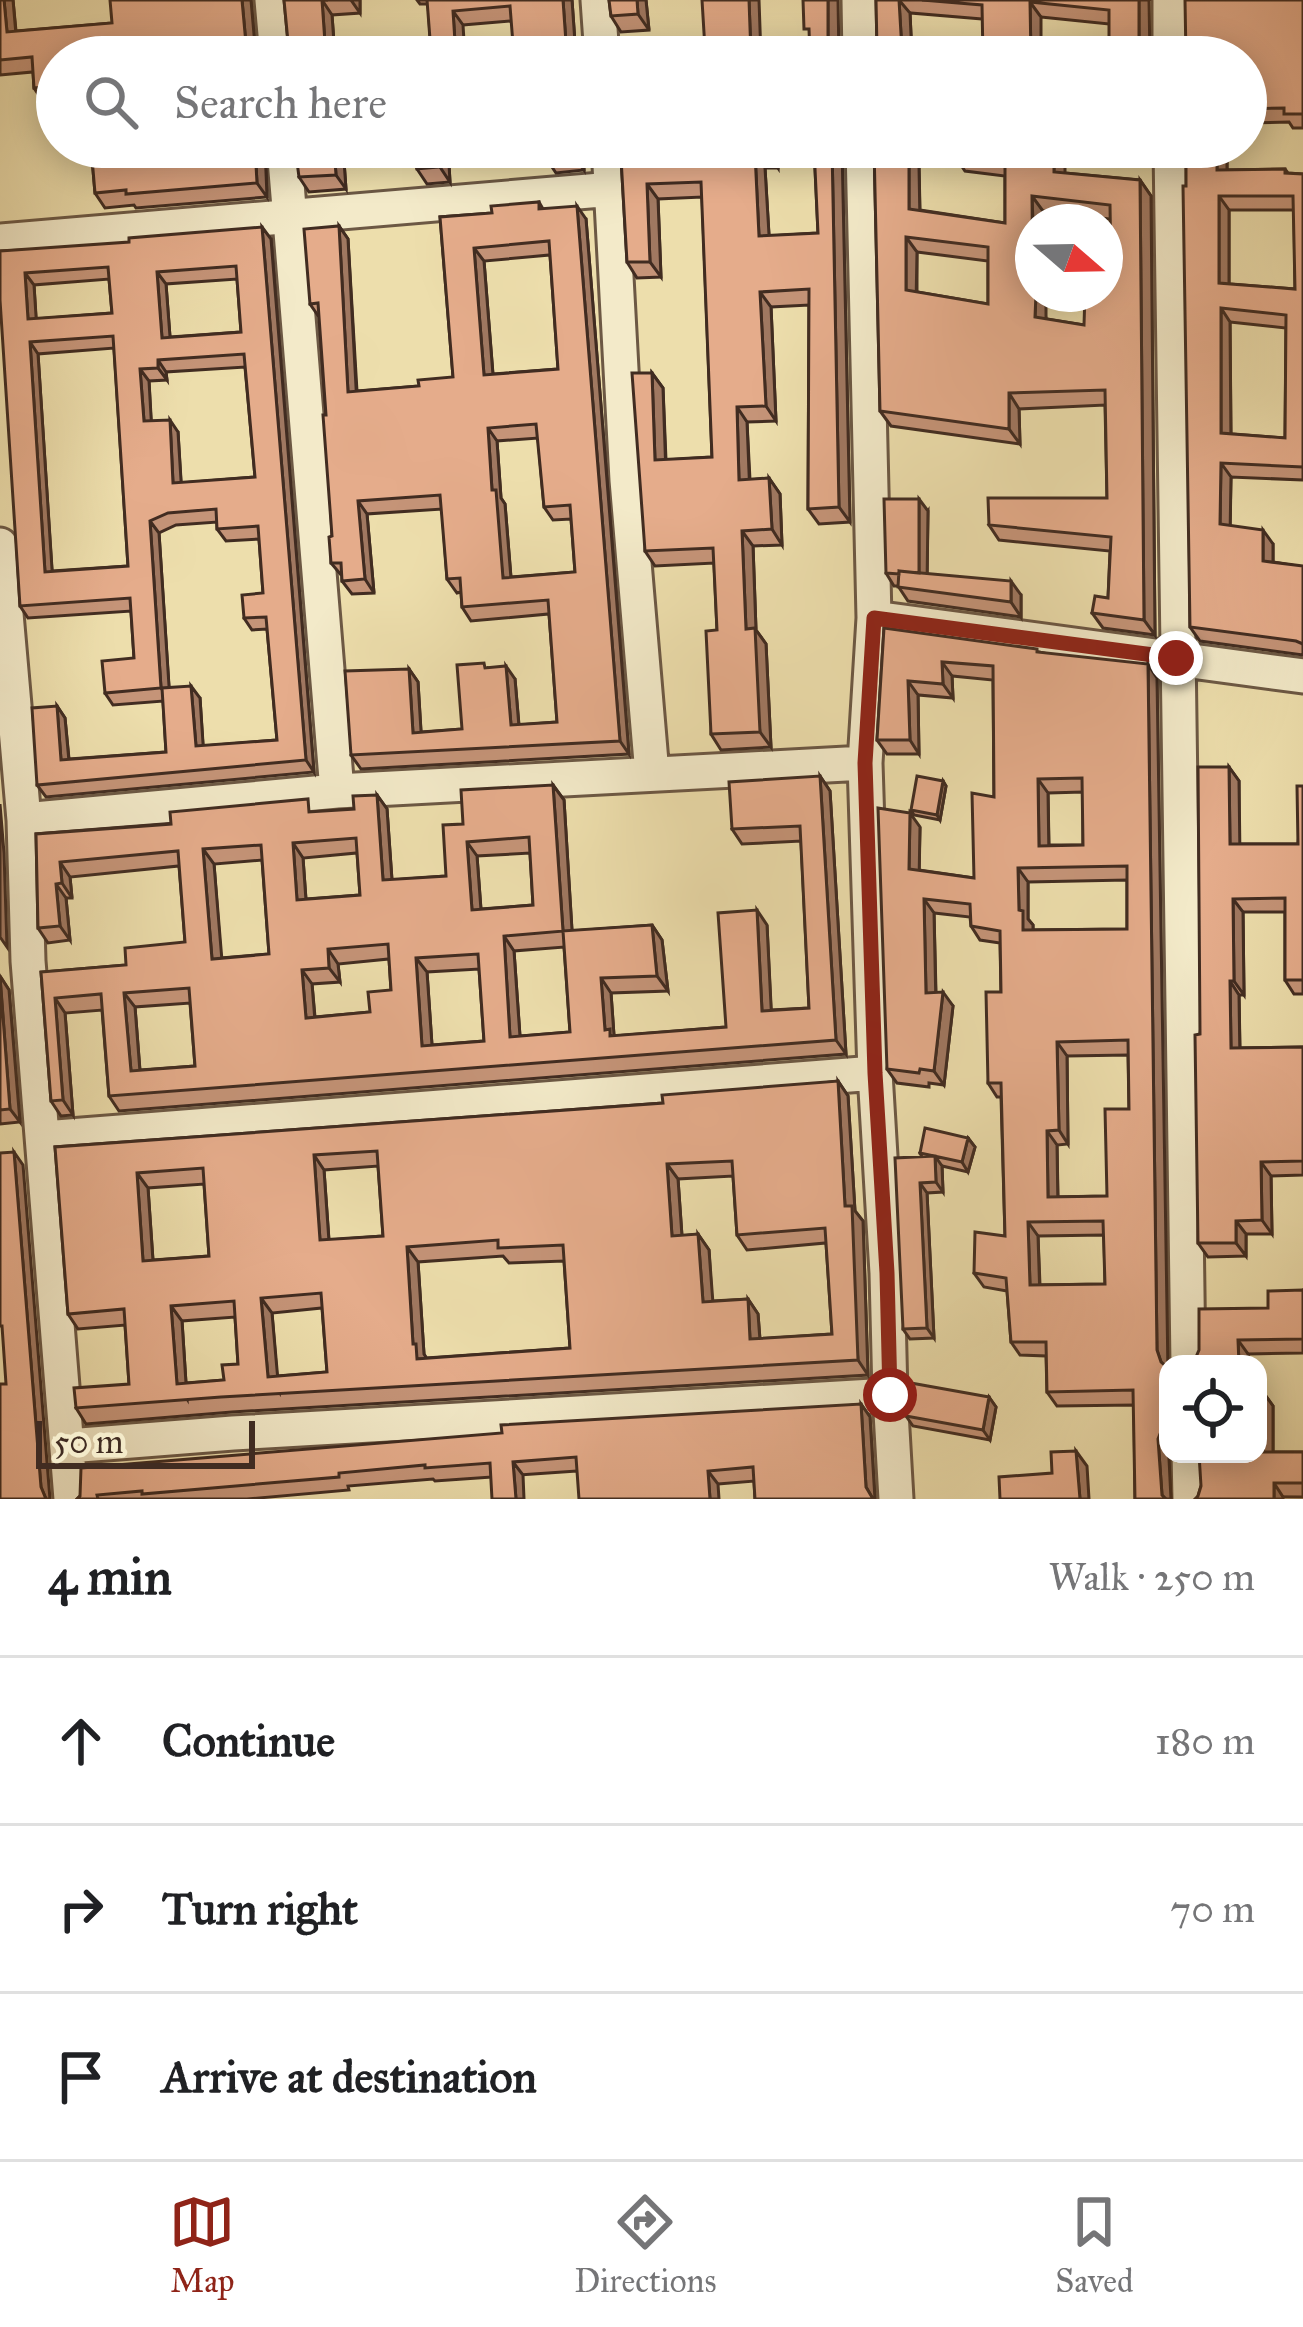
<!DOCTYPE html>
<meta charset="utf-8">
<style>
:root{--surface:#fff;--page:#f2f2f2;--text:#202124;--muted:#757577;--line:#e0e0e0;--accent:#8f2418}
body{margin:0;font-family:"IM FELL Great Primer",serif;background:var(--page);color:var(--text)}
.controls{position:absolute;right:36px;bottom:36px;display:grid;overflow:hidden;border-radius:24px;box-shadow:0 6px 30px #0003}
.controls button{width:108px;height:108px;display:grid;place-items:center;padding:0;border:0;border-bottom:3px solid var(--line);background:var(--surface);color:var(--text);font:60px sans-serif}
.compass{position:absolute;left:1015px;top:204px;width:108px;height:108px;border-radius:50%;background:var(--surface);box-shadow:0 6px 30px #0003;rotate:110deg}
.scale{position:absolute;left:36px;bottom:30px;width:219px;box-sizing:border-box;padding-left:12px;border:6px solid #412c21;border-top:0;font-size:33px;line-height:42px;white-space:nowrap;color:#412c21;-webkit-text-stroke:9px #f3eac9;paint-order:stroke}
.stop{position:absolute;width:36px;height:36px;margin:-27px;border:9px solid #8f2418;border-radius:50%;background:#fff}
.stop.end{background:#8f2418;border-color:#fff;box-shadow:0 3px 12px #0008}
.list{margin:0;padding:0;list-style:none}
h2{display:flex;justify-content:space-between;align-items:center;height:156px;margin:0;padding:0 48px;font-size:51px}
h2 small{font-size:39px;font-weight:400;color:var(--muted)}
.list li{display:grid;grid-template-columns:78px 1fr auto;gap:36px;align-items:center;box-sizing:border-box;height:168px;padding:0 48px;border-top:3px solid var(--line)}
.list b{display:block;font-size:45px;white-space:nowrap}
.list em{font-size:39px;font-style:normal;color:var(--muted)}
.icon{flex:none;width:66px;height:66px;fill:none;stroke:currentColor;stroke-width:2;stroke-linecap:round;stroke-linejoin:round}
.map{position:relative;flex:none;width:1303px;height:1499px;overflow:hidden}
.search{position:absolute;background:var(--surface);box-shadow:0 6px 30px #0003;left:36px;right:36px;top:36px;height:132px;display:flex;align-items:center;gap:30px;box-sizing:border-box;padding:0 42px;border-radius:66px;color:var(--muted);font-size:45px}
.sheet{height:660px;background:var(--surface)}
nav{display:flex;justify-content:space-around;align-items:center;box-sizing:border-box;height:168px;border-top:3px solid var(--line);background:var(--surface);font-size:33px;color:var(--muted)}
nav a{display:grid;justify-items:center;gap:6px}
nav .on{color:var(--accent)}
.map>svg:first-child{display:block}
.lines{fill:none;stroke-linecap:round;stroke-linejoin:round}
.minor-casing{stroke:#6c5844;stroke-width:39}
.minor{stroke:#f3eac9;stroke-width:33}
.wall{fill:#c59478;stroke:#412c21;stroke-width:3;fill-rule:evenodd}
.shaded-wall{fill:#a07861;stroke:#412c21;stroke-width:3}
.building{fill:#e5ac8b;stroke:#412c21;stroke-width:3;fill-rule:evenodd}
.route{stroke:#8f2418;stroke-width:15}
</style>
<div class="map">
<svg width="1303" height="1499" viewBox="0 0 1303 1499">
<rect width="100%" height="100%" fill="#eddeac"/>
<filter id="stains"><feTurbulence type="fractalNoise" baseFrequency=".00167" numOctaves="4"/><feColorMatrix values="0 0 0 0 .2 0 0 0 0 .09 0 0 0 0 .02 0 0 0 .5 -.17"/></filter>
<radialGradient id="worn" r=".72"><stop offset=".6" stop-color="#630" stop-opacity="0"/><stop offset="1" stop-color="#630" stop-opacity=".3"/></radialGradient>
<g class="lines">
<defs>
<path id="minor" d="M272 0 277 57
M598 0 602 57
M859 0 860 57
M1170 0V57
M284 147 337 791
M609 147 627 480 652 774
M863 147 874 618 865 763 875 1073 887 1273 890 1395 896 1499
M1171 147 1188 1364
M0 241 613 189
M0 545 24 820 28 961 71 1499
M874 618 1303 676
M24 820 337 791 865 763
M44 1138 875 1073
M68 1446 233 1433 890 1395
M1189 1454 1190 1499"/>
</defs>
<use href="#minor" class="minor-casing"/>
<use href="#minor" class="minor"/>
</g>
<path class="wall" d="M0 0H13L16 31 112 23 251 0 256 57H57V101L44 103 34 88 33 72 0 75Z
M284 0H360V13L332 15 335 57H281L285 52 288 42Z
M417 0H572L576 57 511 21 463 25 431 52 428 4H420Z
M609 0H646L649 30 621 32 611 16Z
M876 0H1149L1109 24 1041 17 982 19 910 13 912 57H883L877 49Z
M1303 0V128H1293L1289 122 1246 123V57Z
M91 147H131L133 165 228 157V147H265L267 197 136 208 134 205 105 208 95 193Z
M343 147 346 189 309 192 299 177Z
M448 147 450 182 427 184 417 169Z
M545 147H583L584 170 556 173 546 158Z
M659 147H777L778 168H765L769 236 818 233 814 147H842L850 522 819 524 808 509 809 305 771 307 776 421 747 422 750 480 769 478 780 494 782 545 753 546 756 630 766 644 771 747 721 750 711 734 717 630 714 563 655 566 645 551 652 373 663 388 666 460 712 457 702 197 658 199 661 277 637 278 627 262 621 158 659 156Z
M874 147 919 166 920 210 1005 223V176L965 171 955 156V147L1065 173 1140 180 1151 196 1155 635 1103 628 1092 613 1108 598 1110 551 999 540 989 525 1107 498 1105 405 1019 409 1020 444 891 426 880 411ZM1043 211 1110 219 1111 269 1084 325 1046 319 1033 222ZM917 252 988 261V304L917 292Z
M1186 147H1227V170L1285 169 1288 173 1303 174V480L1231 477 1230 525 1273 544V562L1303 567V655L1200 641 1190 627ZM1229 210H1294L1295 289 1229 284ZM1230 322 1286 328 1285 438 1231 434Z
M539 202 543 209 586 219 629 754 361 769 351 755 409 669 418 682 421 732 462 729 488 668 515 679 519 725 557 722 549 614 471 621 462 607 461 592 457 593 447 579 442 509 367 514 374 593 352 594 342 581V576L331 563 332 536 326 415 319 317 310 304 339 226 348 239 357 391 419 386 453 377 440 217 492 213ZM550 255 558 369 493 374 484 261ZM538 438 544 507 553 520 571 519 575 572 511 577 505 504 501 498 497 441Z
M271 239 314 772 46 797 37 785 57 706 65 718 69 759 166 752 163 701 113 705 105 693 134 658 131 611 28 618 20 606 0 251ZM109 279 112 313 36 319 34 285ZM237 279 241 332 170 337 166 284ZM114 348 128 566 52 571 38 354ZM245 367 255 477 181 483 178 432 151 421 149 381 167 380 166 372ZM217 522V529L226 541 259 539 263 593 244 618 252 630 267 629 277 740 203 746 200 698 169 688 159 533 176 525Z
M928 511 927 574 1021 595V617L908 601 898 586H894L886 573Z
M884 628 1039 652 1157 678 1168 1454 1171 1499H1135L1134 1405 1057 1406 1047 1392 1046 1356 1020 1355 1011 1342 1007 1291 984 1287 974 1273 1005 1236 1001 1097H997L988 1083 1001 992 1000 943 980 940 971 926 970 917 934 913 936 992 953 1006 944 1085 929 1083V1087L897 1083 887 1069 920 827 919 870 974 878 994 797 993 680 952 676 953 698 918 695 919 754H887L877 740ZM1083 792V845H1049L1048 793ZM1127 880V929L1033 930V925L1028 919V882ZM1128 1055 1129 1109 1107 1196 1058 1197 1057 1145 1068 1144 1067 1056ZM1104 1235 1105 1284 1040 1285 1038 1236Z
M1229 767 1239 781V844H1298L1303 786V994H1294L1285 980V912H1243L1244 995H1239L1240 1048 1303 1047V1175L1271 1176 1272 1234H1246V1256L1208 1257 1198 1243 1200 1034Z
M820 776 830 791 846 1054 119 1111 109 1096 102 1010 65 1013 73 1115 61 1116 51 1101 41 972 126 965 185 942 179 866 70 877 72 898H66L70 940 48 943 38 928 36 834 354 809 377 795 387 809 392 880 446 876 463 824 553 785 564 800 572 931 652 925 662 940 668 991 611 993 614 1036 726 1027 767 925 771 1010 809 1008 801 841 742 844 732 829ZM357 853 360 895 306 899 303 858ZM530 853 533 905 481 909 477 856ZM262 860 269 954 221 958 214 864ZM564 947 570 1032 520 1036 514 951ZM389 959 391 990 370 1012 315 1017 312 984 340 982 338 964ZM479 969 484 1041 432 1045 427 972ZM190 1003 195 1066 140 1070 135 1007Z
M943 781 946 786 940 820 914 815 911 810Z
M0 976 9 990 20 1122 0 1124Z
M838 1081 848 1096 855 1211 863 1221 868 1375 232 1412 86 1424 76 1408 129 1384 125 1325 78 1329 68 1314 55 1147 663 1103ZM378 1166 383 1236 329 1240 324 1170ZM733 1176 737 1235 747 1250 826 1243 832 1334 760 1339 758 1314 748 1299 712 1301 709 1250 698 1234 682 1236 678 1179ZM204 1184 209 1256 153 1260 148 1188ZM503 1256 509 1263 564 1261 570 1348 426 1358 424 1354 418 1262ZM322 1308 327 1372 277 1376 272 1313ZM235 1317 238 1364 224 1380 186 1383 182 1321Z
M968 1138 975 1147 968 1172 942 1166 943 1192 927 1193 934 1338 910 1339 903 1329 922 1157 920 1153Z
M1303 1290V1353L1248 1354V1364H1193L1268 1308Z
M1263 1392 1273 1406V1452H1303V1497L1198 1496 1201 1486Z
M989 1397 996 1407 990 1440 913 1426 906 1416Z
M861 1404 870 1417 875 1499H755L754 1481 718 1484 577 1471 435 1481 433 1479 348 1486 349 1490 247 1499H77L80 1496Z"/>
<path class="shaded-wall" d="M4 0H13L17 46 7 32Z
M242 0H251L256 57H252L246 44Z
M322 0 332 15 335 57H326Z
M351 0H360V13Z
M563 0H572L576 57H567Z
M637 0H646L649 30 638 14Z
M749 0H759L761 57H753L751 55Z
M828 0H838L839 57H833L828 42Z
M899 0 910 13 912 57H906L902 51Z
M1139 0H1149L1150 57H1139Z
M1030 2 1041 17V57H1031Z
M453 11 463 25 465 57H456Z
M122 147H131L134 180 124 166Z
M255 147H265L267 197 257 183Z
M334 147H343L346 189 336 175Z
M439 147H448L450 182 440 167Z
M574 147H583L584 170 574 156Z
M767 147H777L778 168 767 152Z
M832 147H842L850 522 839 507Z
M1054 147H1065V187L1054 172Z
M1217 147H1227V184L1217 170Z
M909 151 919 166 920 224 909 209Z
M755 153 765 168 770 251 759 236Z
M1140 180 1151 196 1155 635 1144 620Z
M647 184 658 199 661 277 650 262Z
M1032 196 1043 211V222H1033Z
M1219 196 1229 210V297L1219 283Z
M577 206 586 219 629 754 620 741Z
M339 226 348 239 357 405 348 392Z
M262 227 271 239 314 772 306 760Z
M906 237 917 252 916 305 906 290Z
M474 248 484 261 494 388 484 375Z
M157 272 166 284 171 350 162 338Z
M25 273 34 285 37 331 28 319Z
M760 292 771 307 776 421 766 406Z
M1036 294H1046V333L1035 317Z
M1221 308 1230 322 1231 447 1221 433Z
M30 342 38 354 53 584 45 572Z
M158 360 166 372 167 380 158 368Z
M140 369 149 381 152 433 144 421Z
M652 373 663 388 666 475 655 460Z
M1009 393 1019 409 1020 444 1009 429Z
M737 407 747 422 750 496 739 480Z
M170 420 178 432 182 496 173 483Z
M488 428 497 441 501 498 505 504 512 591 503 578 492 490Z
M1221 463 1231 477 1230 538 1220 524Z
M769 478 780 494 782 545 772 529Z
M919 499 928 511 927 586 919 574Z
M358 501 367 514 374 593 365 579Z
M150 521 159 533 170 701 161 688Z
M1263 530 1273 544V575L1263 561Z
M742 531 753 546 756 630 766 644 771 747 760 732 746 629Z
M1011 581 1021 595V617L1011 602Z
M942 662 952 676 953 698 943 684Z
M1148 664 1157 678 1168 1372 1161 1362 1157 1350Z
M506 666 515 679 520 739 511 725Z
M409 669 418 682 422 747 413 733Z
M908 681 918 695 919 754 910 740Z
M191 686 200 698 204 758 196 746Z
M57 706 65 718 70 772 61 760Z
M1229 767 1239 781 1240 858 1230 844Z
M820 776 830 791 846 1054 836 1040Z
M1038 779 1048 793 1049 859 1039 846Z
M943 781 946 786 940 820 937 815Z
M553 785 564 800 573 946 563 931Z
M377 795 387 809 393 895 383 880Z
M0 804 4 853 7 947 0 937Z
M910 813 920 827 919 883 909 869Z
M467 842 477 856 482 924 472 910Z
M293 843 303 858 307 915 297 900Z
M203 849 214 864 223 973 212 959Z
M60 862 70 877 72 898 62 883Z
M1018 868 1028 882V919L1033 925V944L1023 930 1019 910Z
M56 884 66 898 70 940 60 926Z
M924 899 934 913 936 1007 926 993Z
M1233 899 1243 912 1244 995 1234 981Z
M757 910 767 925 772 1025 762 1011Z
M652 925 662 940 668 991 657 976Z
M504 936 514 951 521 1051 510 1037Z
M328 949 338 964 340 982 329 968Z
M416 958 427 972 433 1060 422 1046Z
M302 970 312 984 316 1033 306 1018Z
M0 976 9 990 20 1122 10 1109Z
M601 978 611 993 614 1035 620 1044 605 1030Z
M1230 981 1239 995 1240 1062 1231 1048Z
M943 992 953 1006 944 1085 934 1071Z
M124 993 135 1007 141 1085 131 1071Z
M55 998 65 1013 73 1115 63 1100Z
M1057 1042 1067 1056 1068 1144 1059 1130Z
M838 1081 848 1096 855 1211 863 1221 868 1375 858 1360 845 1206Z
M1047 1131 1057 1145 1058 1211 1048 1197Z
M968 1138 975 1147 968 1172 962 1162Z
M14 1152 23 1165 50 1499H46L41 1487Z
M314 1155 324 1170 330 1256 320 1240Z
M935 1156 942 1166 943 1192 936 1182Z
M1261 1162 1271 1176 1272 1234 1262 1220Z
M667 1164 678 1179 683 1251 672 1236Z
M137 1173 148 1188 154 1276 143 1261Z
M920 1183 927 1193 934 1338 927 1328Z
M1236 1221 1246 1234V1256L1236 1243Z
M1028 1222 1038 1236 1040 1299 1030 1285Z
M698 1234 709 1250 714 1317 703 1302Z
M407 1247 418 1262 424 1354 427 1359H417L413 1344Z
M261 1298 272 1313 279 1392 268 1377Z
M748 1299 758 1314 761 1354 750 1339Z
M171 1306 182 1321 187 1399 177 1384Z
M1238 1340 1248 1354V1364H1239Z
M1263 1392 1273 1406V1466L1263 1452Z
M989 1397 996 1407 990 1440 983 1430Z
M861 1404 870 1417 875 1499H873L866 1487Z
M1162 1429 1168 1438 1171 1499H1165L1162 1495 1158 1439Z
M1076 1451 1087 1466 1089 1499H1080Z
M513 1462 523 1475 524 1499H516Z
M708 1471 718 1484 719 1499H710Z
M1274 1483 1283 1497V1499H1274Z"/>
<path class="building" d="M0 0H4L7 32 112 23 110 0H242L246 44 249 53 253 57H57V86L34 88 32 57 0 60Z
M284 0H328H322L326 57H281L285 52 288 42Z
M427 0H563L567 57H514L510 6 453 11 456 57H360L431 52Z
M609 0H637L638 14 611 16Z
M702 0H749L751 55 672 57V50L705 49Z
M803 0H828V42L833 57H810L809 29H804Z
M876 0H899L902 51 877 49Z
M922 0H1139V57H1109V10L1030 2 1031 57H983L982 5Z
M1185 0H1303V114H1284V108L1246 109V57H1186Z
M91 147H122L124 166 228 157V147H255L257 183 126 194V190L95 193Z
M295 147H334L336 175 299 177Z
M415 147H439L440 167 417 169Z
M545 147H574V156L546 158Z
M659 147H767V152L755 153 759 236 818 233 814 147H832L839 507 808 509 809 289 760 292 766 406 737 407 739 480 769 478 772 529 742 531 746 629 755 628 760 732 711 734 706 631 717 630 713 548 645 551 632 373H652L655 460 712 457 701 182 647 184 650 262H627L621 158 659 156Z
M874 147H895L909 151V209L1005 223V162L955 156V147H1054V172L1140 180 1144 620 1092 613 1095 596 1108 598 1111 537 989 525 988 498H1107L1105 390 1009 393V429L880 411ZM1032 196 1110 205 1111 269 1105 268V294H1085L1084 325 1035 317 1036 294H1033ZM906 237 988 247V304L906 290Z
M1186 147H1217V170L1285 169V173L1303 174V467L1221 463 1220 524 1263 530V561L1303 566V644L1296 641 1190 627 1183 186H1186ZM1219 196H1293L1295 289 1219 283ZM1221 308 1286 315 1285 438 1221 433Z
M539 202V209L577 206 620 741 351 755 345 671 409 669 413 733 462 729 457 665 484 663 485 668 506 666 511 725 557 722 548 600 462 607 460 578 447 579 440 495 358 501 365 579 342 581 341 563H331L329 537 332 536 323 415H326L318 303 310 304 304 229 339 226 348 392 419 386 418 380 453 377 440 217 492 213 491 206ZM549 241 558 369 484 375 474 248ZM536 424 544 507 570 505 575 572 503 578 496 490H492L488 428Z
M262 227 306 760 37 785 32 708 57 706 61 760 166 752 162 688 191 686 196 746 277 740 266 617 244 618 242 595 263 593 258 526 217 529 216 509 168 513 150 521 161 688 105 693 102 661 134 658 130 598 20 606 0 300V251L129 242V238ZM236 266 241 332 162 338 157 272ZM108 267 112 313 28 319 25 273ZM113 336 128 566 45 572 30 342ZM244 354 255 477 173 483 170 420 144 421 140 369 158 368V360Z
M884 499H919V573L899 571V574L886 573Z
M899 571 1011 581V602L898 587Z
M884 628 1037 649V652L1148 664 1157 1350 1161 1362 1168 1368V1423L1162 1429 1158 1439 1162 1495 1166 1499H1135L1133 1390 1047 1392 1046 1342H1011L1006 1278 974 1273 975 1232 1005 1236 1001 1083H988L986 992H1001L1000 931 971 926 970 904 924 899 926 993 943 992 934 1071 920 1069 919 1073 887 1069 878 808 910 813 909 869 974 878 972 793 994 797 993 666 942 662 943 684 908 681 910 740H877ZM1082 778 1083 845 1039 846 1038 779ZM1127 866V929L1023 930V911L1019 910 1018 868ZM1128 1040 1129 1109H1105L1107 1196 1048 1197 1047 1131 1059 1130 1057 1042ZM1103 1221 1105 1284 1030 1285 1028 1222Z
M1198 767H1229L1230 844H1298L1297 786H1303V980H1285V898L1233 899 1234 981H1230L1231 1048 1303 1047V1161L1261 1162 1262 1220 1236 1221V1243H1198L1195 1035 1200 1034Z
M820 776 836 1040 109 1096 101 994 55 998 63 1100 51 1101 41 972 126 965 125 948 185 942 178 851 60 862 62 883 56 884 60 926 38 928 36 834 171 824 170 812 308 799 309 812 354 809 353 796 377 795 383 880 446 876 443 825 463 824 461 790 553 785 563 931 652 925 657 976 601 978 605 1030 610 1029V1036L726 1027 718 913 757 910 762 1011 809 1008 800 826 732 829 729 782ZM529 837 533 905 472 910 467 842ZM356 838 360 895 297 900 293 843ZM261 845 269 954 212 959 203 849ZM563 931 570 1032 510 1037 504 936ZM388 944 391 990 368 992 370 1012 306 1018 302 970 329 968 328 949ZM478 954 484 1041 422 1046 416 958ZM189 988 195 1066 131 1071 124 993Z
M917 776 943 781 937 815 911 810Z
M0 978 10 1109 0 1110Z
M838 1081 845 1206H852L858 1360 221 1397 76 1408 74 1388 129 1384 124 1309 68 1314 55 1147 663 1103 662 1095ZM377 1151 383 1236 320 1240 314 1155ZM732 1161 737 1235 825 1228 832 1334 750 1339 748 1299 703 1302 698 1234 672 1236 667 1164ZM203 1168 209 1256 143 1261 137 1173ZM498 1240V1248L563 1245 570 1348 417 1359 416 1344H413L407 1247ZM321 1293 327 1372 268 1377 261 1298ZM234 1301 238 1364 222 1365 224 1380 177 1384 171 1306Z
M925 1128 968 1138 962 1162 920 1153Z
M14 1152 41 1487 46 1499H0V1384H6L2 1326H0V1153Z
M935 1156 936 1182 920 1183 927 1328 903 1329 895 1158Z
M1303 1290V1339L1238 1340 1239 1364H1193L1199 1350V1309L1268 1308V1291Z
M911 1383 989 1397 983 1430 906 1416Z
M1258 1392H1263V1452H1303V1483H1274V1499H1195L1198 1496 1201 1486 1199 1454H1258Z
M861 1404 866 1487 873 1499H755L753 1467 708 1471 710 1499H579L576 1457 513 1462 516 1499H492L490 1463 425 1468V1465L339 1473V1477L142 1494V1491L97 1495 98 1499H77L80 1496 81 1468 502 1433 501 1425Z
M1076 1451 1080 1499H1000L999 1477 1052 1473 1051 1452Z"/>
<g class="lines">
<path class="route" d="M890 1395 887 1273 875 1073 865 763 874 618 1176 658"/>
</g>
<rect width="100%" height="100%" filter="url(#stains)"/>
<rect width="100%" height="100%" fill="url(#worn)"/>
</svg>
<div class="controls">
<button><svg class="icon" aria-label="locate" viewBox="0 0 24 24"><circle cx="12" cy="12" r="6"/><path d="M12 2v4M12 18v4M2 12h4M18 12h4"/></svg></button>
</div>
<svg class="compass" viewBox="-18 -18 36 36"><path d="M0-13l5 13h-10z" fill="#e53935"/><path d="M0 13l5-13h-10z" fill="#757577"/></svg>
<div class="scale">50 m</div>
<div class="stop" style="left:890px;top:1395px"></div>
<div class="stop end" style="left:1176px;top:658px"></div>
<div class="search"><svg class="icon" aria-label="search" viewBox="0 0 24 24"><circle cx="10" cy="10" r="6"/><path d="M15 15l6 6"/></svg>Search here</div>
</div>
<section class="sheet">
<h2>4 min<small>Walk · 250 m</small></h2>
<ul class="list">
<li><svg class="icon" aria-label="ahead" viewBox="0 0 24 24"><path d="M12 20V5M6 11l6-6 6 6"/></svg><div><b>Continue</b></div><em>180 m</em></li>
<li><svg class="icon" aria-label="right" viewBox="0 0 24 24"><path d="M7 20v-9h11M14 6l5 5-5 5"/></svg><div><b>Turn right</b></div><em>70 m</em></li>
<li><svg class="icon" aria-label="arrive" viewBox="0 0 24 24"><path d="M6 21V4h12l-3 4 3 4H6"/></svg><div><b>Arrive at destination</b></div></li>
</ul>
</section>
<nav>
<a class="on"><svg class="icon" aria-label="map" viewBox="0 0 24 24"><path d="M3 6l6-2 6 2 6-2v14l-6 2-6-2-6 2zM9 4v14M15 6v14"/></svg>Map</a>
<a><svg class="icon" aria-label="directions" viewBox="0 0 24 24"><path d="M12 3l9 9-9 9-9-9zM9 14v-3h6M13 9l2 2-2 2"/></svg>Directions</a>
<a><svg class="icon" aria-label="saved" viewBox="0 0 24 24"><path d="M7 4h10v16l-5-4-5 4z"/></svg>Saved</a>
</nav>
